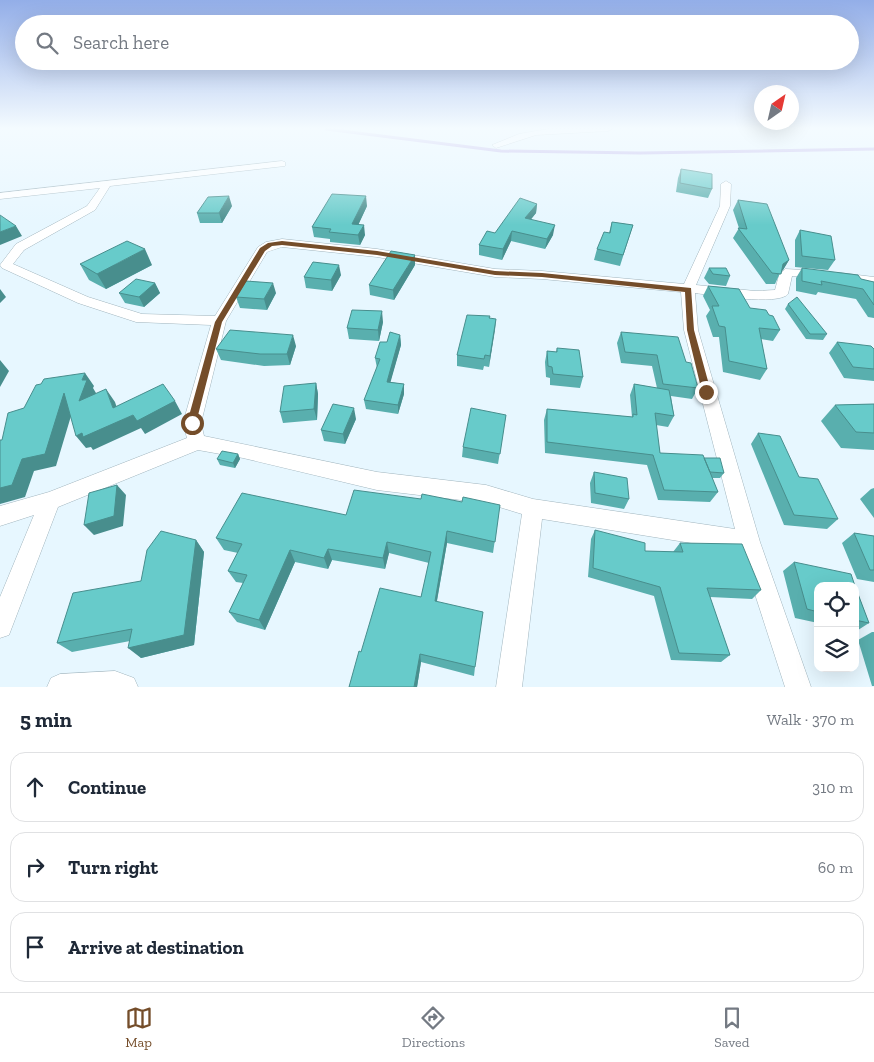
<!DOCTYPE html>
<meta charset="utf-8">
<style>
:root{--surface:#fff;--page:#f2f2f3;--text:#1f2937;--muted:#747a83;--line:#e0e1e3;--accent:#744d2a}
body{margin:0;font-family:"Zilla Slab",serif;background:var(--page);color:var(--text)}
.controls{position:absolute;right:15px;bottom:15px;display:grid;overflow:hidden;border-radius:10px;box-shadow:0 5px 20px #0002}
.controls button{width:45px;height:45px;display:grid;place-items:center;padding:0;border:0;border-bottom:1px solid var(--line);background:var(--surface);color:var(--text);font:25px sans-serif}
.compass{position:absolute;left:754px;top:85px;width:45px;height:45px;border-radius:50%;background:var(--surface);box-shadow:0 5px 20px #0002;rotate:34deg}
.stop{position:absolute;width:15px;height:15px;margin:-11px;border:4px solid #744d2a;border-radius:50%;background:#fff}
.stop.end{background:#744d2a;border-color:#fff;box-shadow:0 1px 5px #0008}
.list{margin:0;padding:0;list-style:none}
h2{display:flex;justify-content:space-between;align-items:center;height:65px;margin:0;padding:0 20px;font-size:21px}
h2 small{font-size:16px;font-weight:400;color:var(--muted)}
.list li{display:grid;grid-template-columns:32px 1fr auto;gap:15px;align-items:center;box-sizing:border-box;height:70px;margin:0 10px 10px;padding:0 10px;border:1px solid var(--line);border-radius:15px}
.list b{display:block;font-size:19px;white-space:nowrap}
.list em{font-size:16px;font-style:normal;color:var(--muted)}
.icon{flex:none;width:28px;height:28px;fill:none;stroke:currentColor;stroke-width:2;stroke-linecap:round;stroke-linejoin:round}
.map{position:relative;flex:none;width:874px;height:687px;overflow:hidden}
.search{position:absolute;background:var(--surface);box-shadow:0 5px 20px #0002;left:15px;right:15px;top:15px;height:55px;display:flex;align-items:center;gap:12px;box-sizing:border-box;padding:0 18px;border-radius:28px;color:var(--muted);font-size:19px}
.sheet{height:305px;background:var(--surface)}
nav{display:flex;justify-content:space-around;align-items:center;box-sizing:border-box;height:70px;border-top:1px solid var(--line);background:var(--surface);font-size:14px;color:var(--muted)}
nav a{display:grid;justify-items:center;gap:2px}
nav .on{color:var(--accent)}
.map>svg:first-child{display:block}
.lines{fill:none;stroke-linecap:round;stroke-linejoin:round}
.stream{stroke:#b4a5e7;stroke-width:3}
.street-casing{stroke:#a1b5be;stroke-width:1}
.street{fill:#fff;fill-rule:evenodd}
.wall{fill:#59afae}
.shaded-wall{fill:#488e8d}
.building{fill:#67cbca;stroke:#488e8d}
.route{fill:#744d2a}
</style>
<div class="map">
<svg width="874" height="687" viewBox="0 0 874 687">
<rect width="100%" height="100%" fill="#e7f7ff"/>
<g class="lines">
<path class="stream" d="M326 129 501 151 640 153 874 149"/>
<defs>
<path id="street" d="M548 129H612L608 131 536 135 496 148 492 145 519 134Z
M282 161 285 162V166L110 186 95 210 24 250 13 264 88 297 142 314 215 316 258 247 266 242 282 239 377 249 495 269 542 271 684 284 720 206 721 184 726 181 731 184 730 206 696 285 755 291 775 290 779 275 785 269 824 271 825 274 819 278 792 276 788 294C778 306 711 295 695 293L698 330 760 542 811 687H785L741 551 542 519 522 687H496L522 514 486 503 377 490 243 458 198 450 58 507 9 635 0 638V597L34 515 0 526V506L49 492 187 438 183 423 211 325 136 322 78 303 2 268 0 265 16 244 87 206 100 188 0 199V193ZM282 247 377 257 495 277 542 279 681 292 684 330 735 529 533 499 486 485 377 472 204 436 201 423 226 321 267 252Z
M841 273 874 277V285L836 280 835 277 836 274Z
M115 671 134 678 138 687H47L51 678 60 674Z"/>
</defs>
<use href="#street" class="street-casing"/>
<use href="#street" class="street"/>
</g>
<path class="wall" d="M681 169 712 189 708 198 676 192 678 178Z
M738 200 789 260 783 270 781 271 775 284H766L733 238 739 228 733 210Z
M537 204 536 213 531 219 553 235 545 249 511 241 502 260 479 255V245L495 233Z
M232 206 222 223H200L197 213Z
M367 206 358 225 365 235 360 245 330 242V239L314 237 312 227Z
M612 222 633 225 620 266 594 260 597 249 609 233Z
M800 230 835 260 828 270 795 267V240Z
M80 264 152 265 106 289 89 280Z
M415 265 394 300 370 295 369 285Z
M709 268 730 276 726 286 709 284 704 278Z
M802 268 874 282V318L868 317 856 299 818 292 816 295 796 291V278Z
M341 275 332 291 306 288 304 277Z
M155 283 160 293 144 307 125 303 119 293Z
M708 286 750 308 769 315 780 330 773 341 761 339 767 369 760 380 723 372 719 337H713L706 316 710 310 703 296Z
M276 293 267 310 240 308 236 297Z
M788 304 827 334 823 340 806 339 785 309Z
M490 316V319H496L489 367 484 366 483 370 457 366V355Z
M383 322 379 341 349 339 347 328Z
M621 332 686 362 698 388 692 399 671 396 674 416 668 427 656 425 660 453 704 458 724 473 720 478H712L718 492 710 502 658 500 647 465 545 453 544 420 547 409 632 417 630 395 634 384 657 388 652 366 621 363 617 343Z
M400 335 401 345 390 382 404 384V394L398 414 366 409 364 400 377 368 375 358 387 342Z
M837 342 874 349V381L844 378 829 353Z
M296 346 290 365 264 366 221 360 216 349Z
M557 348 583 377 580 388 550 385V378L546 377 545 362 547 351 556 352Z
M316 383 318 394 317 420 283 423 280 412Z
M874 404V450L841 448 821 421 835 405Z
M506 415 498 464 462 457 463 447Z
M356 419 345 444 324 441 321 430Z
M758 433 838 519 827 529 784 525 751 444Z
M238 454 240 459 235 468 220 465 217 459Z
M594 472 629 499 624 509 591 503 590 483Z
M874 488V518L860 499 871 489Z
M421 499 500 505 493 553 447 543 437 601 475 667 474 676 421 662 417 687H349L361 652 421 597 429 563 389 553 385 569 332 560 328 569 295 562 265 630 237 622 229 612 243 583 236 582 228 571 238 553 224 550 216 538 346 515Z
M595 530 645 551 673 552 680 543 761 590 752 599 710 597 730 655 721 662 671 660 654 596 588 577 591 539Z
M854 533 874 536V582L857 579 842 543Z
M196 540 204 552 194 645 141 658 130 641 72 652 57 643Z
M794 562 818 586V623L795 618 783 571Z
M855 586 869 623 855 632Z
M872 632H874V686H872L858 640Z"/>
<path class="shaded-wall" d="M229 196 232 206 222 223 219 213Z
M366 196 367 206 354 234 352 224Z
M537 204 536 213 524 228 525 218Z
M364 225 365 235 360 245 358 235Z
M555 225 553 235 545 249 547 239Z
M16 226 22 236 0 245V232Z
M512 231 511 241 502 260 503 249Z
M145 249 152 265 106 289 97 274Z
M415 255V265L394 300 393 290Z
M789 260 783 270 777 275 783 264Z
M339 265 341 275 332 291 331 280Z
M155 283 160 293 144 307 139 297Z
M273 283 276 293 267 310 264 299Z
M0 289 6 297 0 303Z
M382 311 383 322 379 341 378 330Z
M496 319 495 330 489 367 490 356Z
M293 335 296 346 290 365 287 354Z
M400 335 401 345 388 391 387 382Z
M0 360 9 371 0 387Z
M85 373 94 386 93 388 96 393 89 413 79 401 82 380Z
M316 383 318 394 317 420 314 409Z
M404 384V394L398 414V405Z
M106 389 115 402 121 420 133 415 175 401 182 414 145 434 141 428 93 450 91 447 86 448 76 436 113 408Z
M64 393 74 406 56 466 34 471 25 497 0 504V488Z
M354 408 356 419 345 444 343 434Z
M238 454 240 459 235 468 233 463Z
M117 485 126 495 123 526 94 535 84 525Z
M447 531V543L435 611V601Z
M196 540 204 552 194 645 141 658 128 648Z
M387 542 389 553 385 569 383 558Z
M328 549 332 560 328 569 324 558Z
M290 550 295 562 265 630 259 620Z
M420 654 421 662 417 687H414Z"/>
<path class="building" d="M681 169 712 174V189L680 183Z
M332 194 366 196 352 224 364 225 358 235 329 232 331 229 312 227Z
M229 196 219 213H197L208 197Z
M520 198 537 204 525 218 555 225 547 239 512 231 503 249 479 245 487 231 495 233Z
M738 200 767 204 789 260 783 264 781 274 772 273 738 228 747 229Z
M0 215 16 226 0 232Z
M612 222 633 225 623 255 597 249 604 232 610 233Z
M800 230 831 236 835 260 802 256Z
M127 241 145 249 97 274 80 264Z
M391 251 415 255 393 290 369 285Z
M313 262 339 265 331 280 304 277Z
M709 268H726L730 276 713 274Z
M802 268 858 275 861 279 874 282V305L863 289 821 281 822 285 802 281Z
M136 279 155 283 139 297 119 293Z
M246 281 273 283 264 299 236 297Z
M708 286 739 289 750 308 766 310 769 315 773 316 780 330 759 328 767 369 729 361 725 327 719 326 712 306H719Z
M797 297 827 334H810L788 304Z
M352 310 382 311 378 330 347 328Z
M467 315 490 316 489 318 496 319 490 356 485 355 484 359 457 355Z
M230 330 293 335 287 354H260L216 349Z
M390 332 400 335 387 382 404 384 398 405 364 400 380 359 375 358 380 342H387Z
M621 332 678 337 686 362 691 363 698 388 663 384 657 355 625 352Z
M837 342 871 346 874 349V369L853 367Z
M557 348 579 350 583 377 553 374 552 367 548 366 547 351 557 352Z
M85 373 82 380H87L79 401 106 389 113 408 163 384 175 401 137 421 133 415 83 437 82 433 76 436 64 393 45 454 22 459 12 485 0 488V440H2L8 413 24 408 36 385 41 384 44 379Z
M316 383 314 409 280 412 284 386Z
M634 384 669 390 674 416 655 413 660 453 703 455 718 492 664 490 653 455 547 442V409L633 417V414L637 415Z
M333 404 354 408 343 434 321 430Z
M874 404V433L856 432 835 405Z
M471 408 506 415 500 454 463 447Z
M758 433 780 436 799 477 818 479 838 519 794 515Z
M222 451 238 454 233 463 217 459Z
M704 458H720L724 473 710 472Z
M594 472 627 478 629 499 595 493Z
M117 485 114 516 84 525 89 493Z
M354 490 421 499 422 494 462 502 463 497 500 505 495 542 447 531 435 601 483 612 475 667 420 654 414 687H349L359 651 361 652 380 588 421 597 431 552 387 542 383 558 328 549 324 558 290 550 259 620 229 612 247 575 228 571 242 544 216 538 242 493 346 515Z
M595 530 645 543V551L683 552 680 543 742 544 761 590 707 588 730 655 679 653 660 587 593 568Z
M161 531 196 540 184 635 128 648 132 629 57 643 73 593 141 581 147 550Z
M854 533 874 536V570H870Z
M794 562 851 574 855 586H818V612L807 609Z
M855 586 869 623 855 620Z"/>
<linearGradient id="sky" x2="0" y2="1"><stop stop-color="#93aee8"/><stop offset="0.57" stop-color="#f4fbff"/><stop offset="1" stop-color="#f4fbff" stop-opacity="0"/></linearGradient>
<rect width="874" height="225" fill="url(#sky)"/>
<path class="route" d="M282 241 377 251 495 271 542 273 691 288 694 330 711 392 706 395 702 392 687 330 685 292 542 277 495 275 377 255 282 245 272 246 265 251 222 322 196 423 192 427 188 426 187 423 215 322 260 248 268 243Z"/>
</svg>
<div class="controls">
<button><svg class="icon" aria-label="locate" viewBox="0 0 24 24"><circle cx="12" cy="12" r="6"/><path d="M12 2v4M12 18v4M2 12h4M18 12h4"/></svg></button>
<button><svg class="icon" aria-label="layers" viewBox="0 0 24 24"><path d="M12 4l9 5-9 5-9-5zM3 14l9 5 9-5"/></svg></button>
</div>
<svg class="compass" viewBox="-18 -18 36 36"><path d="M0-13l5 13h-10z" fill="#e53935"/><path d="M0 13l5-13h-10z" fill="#747a83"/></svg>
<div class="stop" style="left:192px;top:423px"></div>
<div class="stop end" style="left:706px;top:392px"></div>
<div class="search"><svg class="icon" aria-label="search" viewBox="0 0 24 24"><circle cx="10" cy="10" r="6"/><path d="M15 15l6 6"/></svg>Search here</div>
</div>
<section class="sheet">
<h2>5 min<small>Walk · 370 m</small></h2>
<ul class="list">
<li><svg class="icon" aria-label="ahead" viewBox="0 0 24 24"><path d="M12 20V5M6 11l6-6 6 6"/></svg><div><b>Continue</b></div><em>310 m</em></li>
<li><svg class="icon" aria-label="right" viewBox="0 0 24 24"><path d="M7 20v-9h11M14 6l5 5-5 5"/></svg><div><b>Turn right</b></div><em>60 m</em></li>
<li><svg class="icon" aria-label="arrive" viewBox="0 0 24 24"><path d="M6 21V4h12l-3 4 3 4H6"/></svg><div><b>Arrive at destination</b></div></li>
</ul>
</section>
<nav>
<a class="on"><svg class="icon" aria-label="map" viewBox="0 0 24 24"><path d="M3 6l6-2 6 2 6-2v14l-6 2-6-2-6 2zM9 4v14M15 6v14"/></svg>Map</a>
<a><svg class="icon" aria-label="directions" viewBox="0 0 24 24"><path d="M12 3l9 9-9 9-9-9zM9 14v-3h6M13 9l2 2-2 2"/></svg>Directions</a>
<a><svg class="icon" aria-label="saved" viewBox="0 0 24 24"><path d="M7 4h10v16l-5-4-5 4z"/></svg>Saved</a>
</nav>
